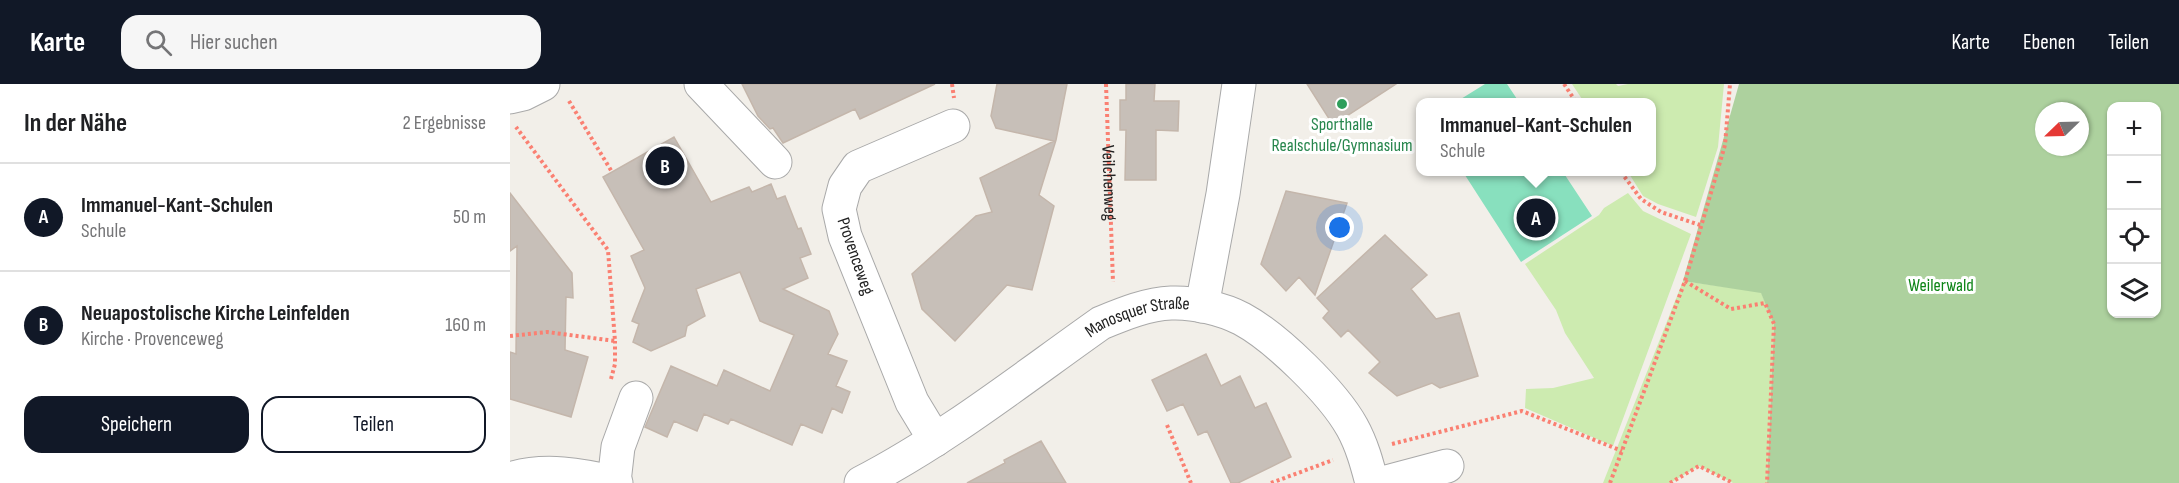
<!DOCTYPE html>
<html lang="de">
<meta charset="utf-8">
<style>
:root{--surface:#fff;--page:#f6f6f6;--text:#202124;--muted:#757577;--line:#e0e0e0;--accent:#111827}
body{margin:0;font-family:"Sofia Sans Condensed",sans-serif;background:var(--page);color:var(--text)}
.controls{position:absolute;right:18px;top:18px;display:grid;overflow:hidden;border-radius:12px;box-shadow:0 2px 4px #0004}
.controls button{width:54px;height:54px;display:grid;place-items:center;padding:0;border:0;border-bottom:2px solid var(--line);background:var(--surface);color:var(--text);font:30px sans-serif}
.compass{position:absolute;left:1525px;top:18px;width:54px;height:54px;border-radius:50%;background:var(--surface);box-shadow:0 2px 4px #0004;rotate:247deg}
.you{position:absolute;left:830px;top:144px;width:21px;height:21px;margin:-15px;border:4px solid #fff;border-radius:50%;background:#1a73e8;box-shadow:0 0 0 9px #1a73e833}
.badge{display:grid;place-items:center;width:39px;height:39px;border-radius:50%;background:var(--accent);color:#fff;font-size:20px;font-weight:700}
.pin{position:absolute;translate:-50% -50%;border:3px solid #fff;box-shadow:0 2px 6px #0006}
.popup{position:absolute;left:906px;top:14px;width:240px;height:78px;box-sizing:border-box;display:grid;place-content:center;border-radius:12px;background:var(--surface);filter:drop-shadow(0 2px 4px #0005);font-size:20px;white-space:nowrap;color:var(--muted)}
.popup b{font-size:22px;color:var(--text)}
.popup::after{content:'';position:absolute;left:50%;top:100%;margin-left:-12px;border:12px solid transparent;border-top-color:var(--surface)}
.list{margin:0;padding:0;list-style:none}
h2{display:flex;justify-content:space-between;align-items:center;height:78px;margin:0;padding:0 24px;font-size:26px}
h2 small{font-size:20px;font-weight:400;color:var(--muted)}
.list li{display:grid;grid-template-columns:39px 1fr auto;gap:18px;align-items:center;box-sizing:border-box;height:108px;padding:0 24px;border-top:2px solid var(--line)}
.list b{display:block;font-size:22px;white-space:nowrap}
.list p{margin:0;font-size:20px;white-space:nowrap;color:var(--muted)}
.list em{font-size:20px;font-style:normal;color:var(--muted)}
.actions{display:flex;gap:12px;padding:18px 24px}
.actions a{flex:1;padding:14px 0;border:2px solid var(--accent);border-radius:18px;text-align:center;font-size:21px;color:var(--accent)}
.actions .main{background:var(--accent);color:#fff}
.icon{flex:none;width:33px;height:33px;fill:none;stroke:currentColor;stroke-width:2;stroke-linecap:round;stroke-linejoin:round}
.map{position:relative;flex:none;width:1669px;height:399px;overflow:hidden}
header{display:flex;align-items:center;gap:36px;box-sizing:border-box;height:84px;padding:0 30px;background:var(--accent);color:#fff}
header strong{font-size:28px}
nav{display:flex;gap:33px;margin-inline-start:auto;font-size:21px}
.search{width:420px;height:54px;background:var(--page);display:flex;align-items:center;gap:15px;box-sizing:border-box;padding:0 21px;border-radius:18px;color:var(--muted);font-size:22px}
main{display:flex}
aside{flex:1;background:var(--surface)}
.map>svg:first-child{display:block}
.grass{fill:#cdebb0}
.forest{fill:#add19e;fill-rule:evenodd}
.pitch{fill:#88e0be}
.building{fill:#c7bfb8;stroke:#c4b6ab;stroke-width:1.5}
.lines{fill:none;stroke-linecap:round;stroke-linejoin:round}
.minor-casing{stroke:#a9a9a9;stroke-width:35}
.path{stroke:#fa8072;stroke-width:4;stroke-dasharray:3 3;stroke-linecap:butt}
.minor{stroke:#fff;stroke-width:33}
.leisure-dot{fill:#2e9e5b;stroke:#fff;stroke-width:2}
.labels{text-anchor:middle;stroke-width:6;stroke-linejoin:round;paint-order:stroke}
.leisure-label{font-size:18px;fill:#27864d;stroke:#fff}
.street-label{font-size:18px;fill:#222;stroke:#fff}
.park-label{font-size:18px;fill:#0c8416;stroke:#fff}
</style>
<header>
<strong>Karte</strong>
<div class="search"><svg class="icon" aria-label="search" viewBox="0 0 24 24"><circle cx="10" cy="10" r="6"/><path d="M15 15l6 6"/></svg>Hier suchen</div>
<nav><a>Karte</a><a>Ebenen</a><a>Teilen</a></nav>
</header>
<main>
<aside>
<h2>In der Nähe<small>2 Ergebnisse</small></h2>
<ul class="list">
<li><span class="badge">A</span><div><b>Immanuel-Kant-Schulen</b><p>Schule</p></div><em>50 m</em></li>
<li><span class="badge">B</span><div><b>Neuapostolische Kirche Leinfelden</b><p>Kirche · Provenceweg</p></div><em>160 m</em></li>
</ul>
<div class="actions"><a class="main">Speichern</a><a>Teilen</a></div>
</aside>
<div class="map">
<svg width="1669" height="399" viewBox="0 0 1669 399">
<rect width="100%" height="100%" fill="#f2efe9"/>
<path class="grass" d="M1062 0H1106L1108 2 1118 0H1214L1208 63 1186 133 1148 120 1133 112 1118 88H1142V18H1074Z
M1118 109 1133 127 1181 150 1103 362 1015 324 1016 305 1043 304 1084 294 1055 249 1046 226 1015 180 1089 131 1094 124Z
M1173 197 1251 208 1264 241 1257 399H1223L1189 382 1160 399H1093Z"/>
<path class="forest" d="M1229 0H1669V399H1257L1264 241 1251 209 1173 197ZM1602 22H1646V230H1602ZM1534 27H1570V63H1534Z"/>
<path class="pitch" d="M975 0H997L1009 18H946Z
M953 88H1053L1082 132 1011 178Z"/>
<path class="building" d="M232 0H425L350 35 345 25 273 59 263 44 260 45 248 32Z
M487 0H557L546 56 529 111 544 122 522 206 497 201 445 257 412 225 402 190 466 132 482 128 470 94 544 57 486 44 481 32Z
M616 0H645L644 17H669L668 47 646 46V96H615L616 46H610V16H616Z
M797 0H886L823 41Z
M164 53 201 118 239 103 242 108 261 100 267 115 275 112 288 145 291 144 301 170 290 174 298 194 273 205 319 227 328 250 318 270 337 277 326 302 340 308 332 329 322 324 312 349 291 340 282 361 221 335 218 340 194 330 187 347 164 337 157 353 135 343 161 282 207 302 214 286 260 307 284 251 250 237 230 188 186 205 195 232 177 242 175 252 141 267 123 258 129 240 122 237 135 204 121 172 134 166 93 93Z
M776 107 837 119 805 211 789 193 776 207 751 180Z
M0 109 62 189 63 214 56 213 55 266 78 273 61 333 0 315V268L6 270 7 162 0 167Z
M875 151 917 191 901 205 926 235 949 229 968 292 930 304 922 299 887 312 859 289 870 278 838 246 831 253 813 234 819 227 807 214Z
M696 270 711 302 730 292 745 324 756 319 781 373 728 399H721L697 347 688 351 673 320 657 327 642 296Z
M531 357 556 399H457L495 379 494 376Z"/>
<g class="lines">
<defs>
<g id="minor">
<path d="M191 0 265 78"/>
<path d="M0 13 13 10 33 0"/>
<path d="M692 222 713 110 729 0"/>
<path d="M425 356 402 318 335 152 329 125 335 102 348 83 443 42"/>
<path d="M0 395C34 384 72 391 106 399"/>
<path d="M104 398 108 363 126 314"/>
<path id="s2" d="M351 399C436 355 513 294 591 239 613 230 637 220 661 219 684 218 713 225 732 235 767 254 823 309 842 343 852 361 857 380 862 399"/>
<path d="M873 399 937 382"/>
</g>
</defs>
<use href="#minor" class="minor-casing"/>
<g class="path">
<path d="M442 0 444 14"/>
<path id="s1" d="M596 0 603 198"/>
<path d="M1054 0 1066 18"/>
<path d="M59 17 102 88"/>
<path d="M1111 88 1131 115 1151 128 1190 141"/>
<path d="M1175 197 1221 225 1255 219 1264 240 1257 399"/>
<path d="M0 252 37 248 105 257 98 166 6 43"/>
<path d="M101 295 105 280V257"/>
<path d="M657 341 681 399"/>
<path d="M882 360 1012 327 1112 367"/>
<path d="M761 399 823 376"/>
<path d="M1100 399 1175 197 1215 61 1220 0"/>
<path d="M1160 399 1189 382 1223 399"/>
</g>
<use href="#minor" class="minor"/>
</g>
<circle class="leisure-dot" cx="832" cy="20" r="6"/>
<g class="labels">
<g class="leisure-label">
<text x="832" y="46">Sporthalle<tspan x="832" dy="21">Realschule/Gymnasium</tspan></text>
</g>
<g class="street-label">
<text dy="6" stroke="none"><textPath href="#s1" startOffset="99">Veilchenweg</textPath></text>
<text transform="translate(346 172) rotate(71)" y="6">Provenceweg</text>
<text dy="6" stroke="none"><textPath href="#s2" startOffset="326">Manosquer Straße</textPath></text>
</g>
<g class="park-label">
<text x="1431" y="207">Weilerwald</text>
</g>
</g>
</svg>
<div class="controls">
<button>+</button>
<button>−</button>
<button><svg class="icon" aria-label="locate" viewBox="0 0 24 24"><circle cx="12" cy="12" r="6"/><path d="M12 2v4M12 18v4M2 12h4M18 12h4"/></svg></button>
<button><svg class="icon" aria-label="layers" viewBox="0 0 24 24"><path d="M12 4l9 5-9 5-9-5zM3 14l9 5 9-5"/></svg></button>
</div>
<svg class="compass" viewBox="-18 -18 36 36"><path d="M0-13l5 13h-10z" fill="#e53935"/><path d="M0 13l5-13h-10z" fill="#757577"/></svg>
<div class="you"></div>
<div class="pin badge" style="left:1026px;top:134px">A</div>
<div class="popup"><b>Immanuel-Kant-Schulen</b>Schule</div>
<div class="pin badge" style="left:155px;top:82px">B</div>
</div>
</main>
